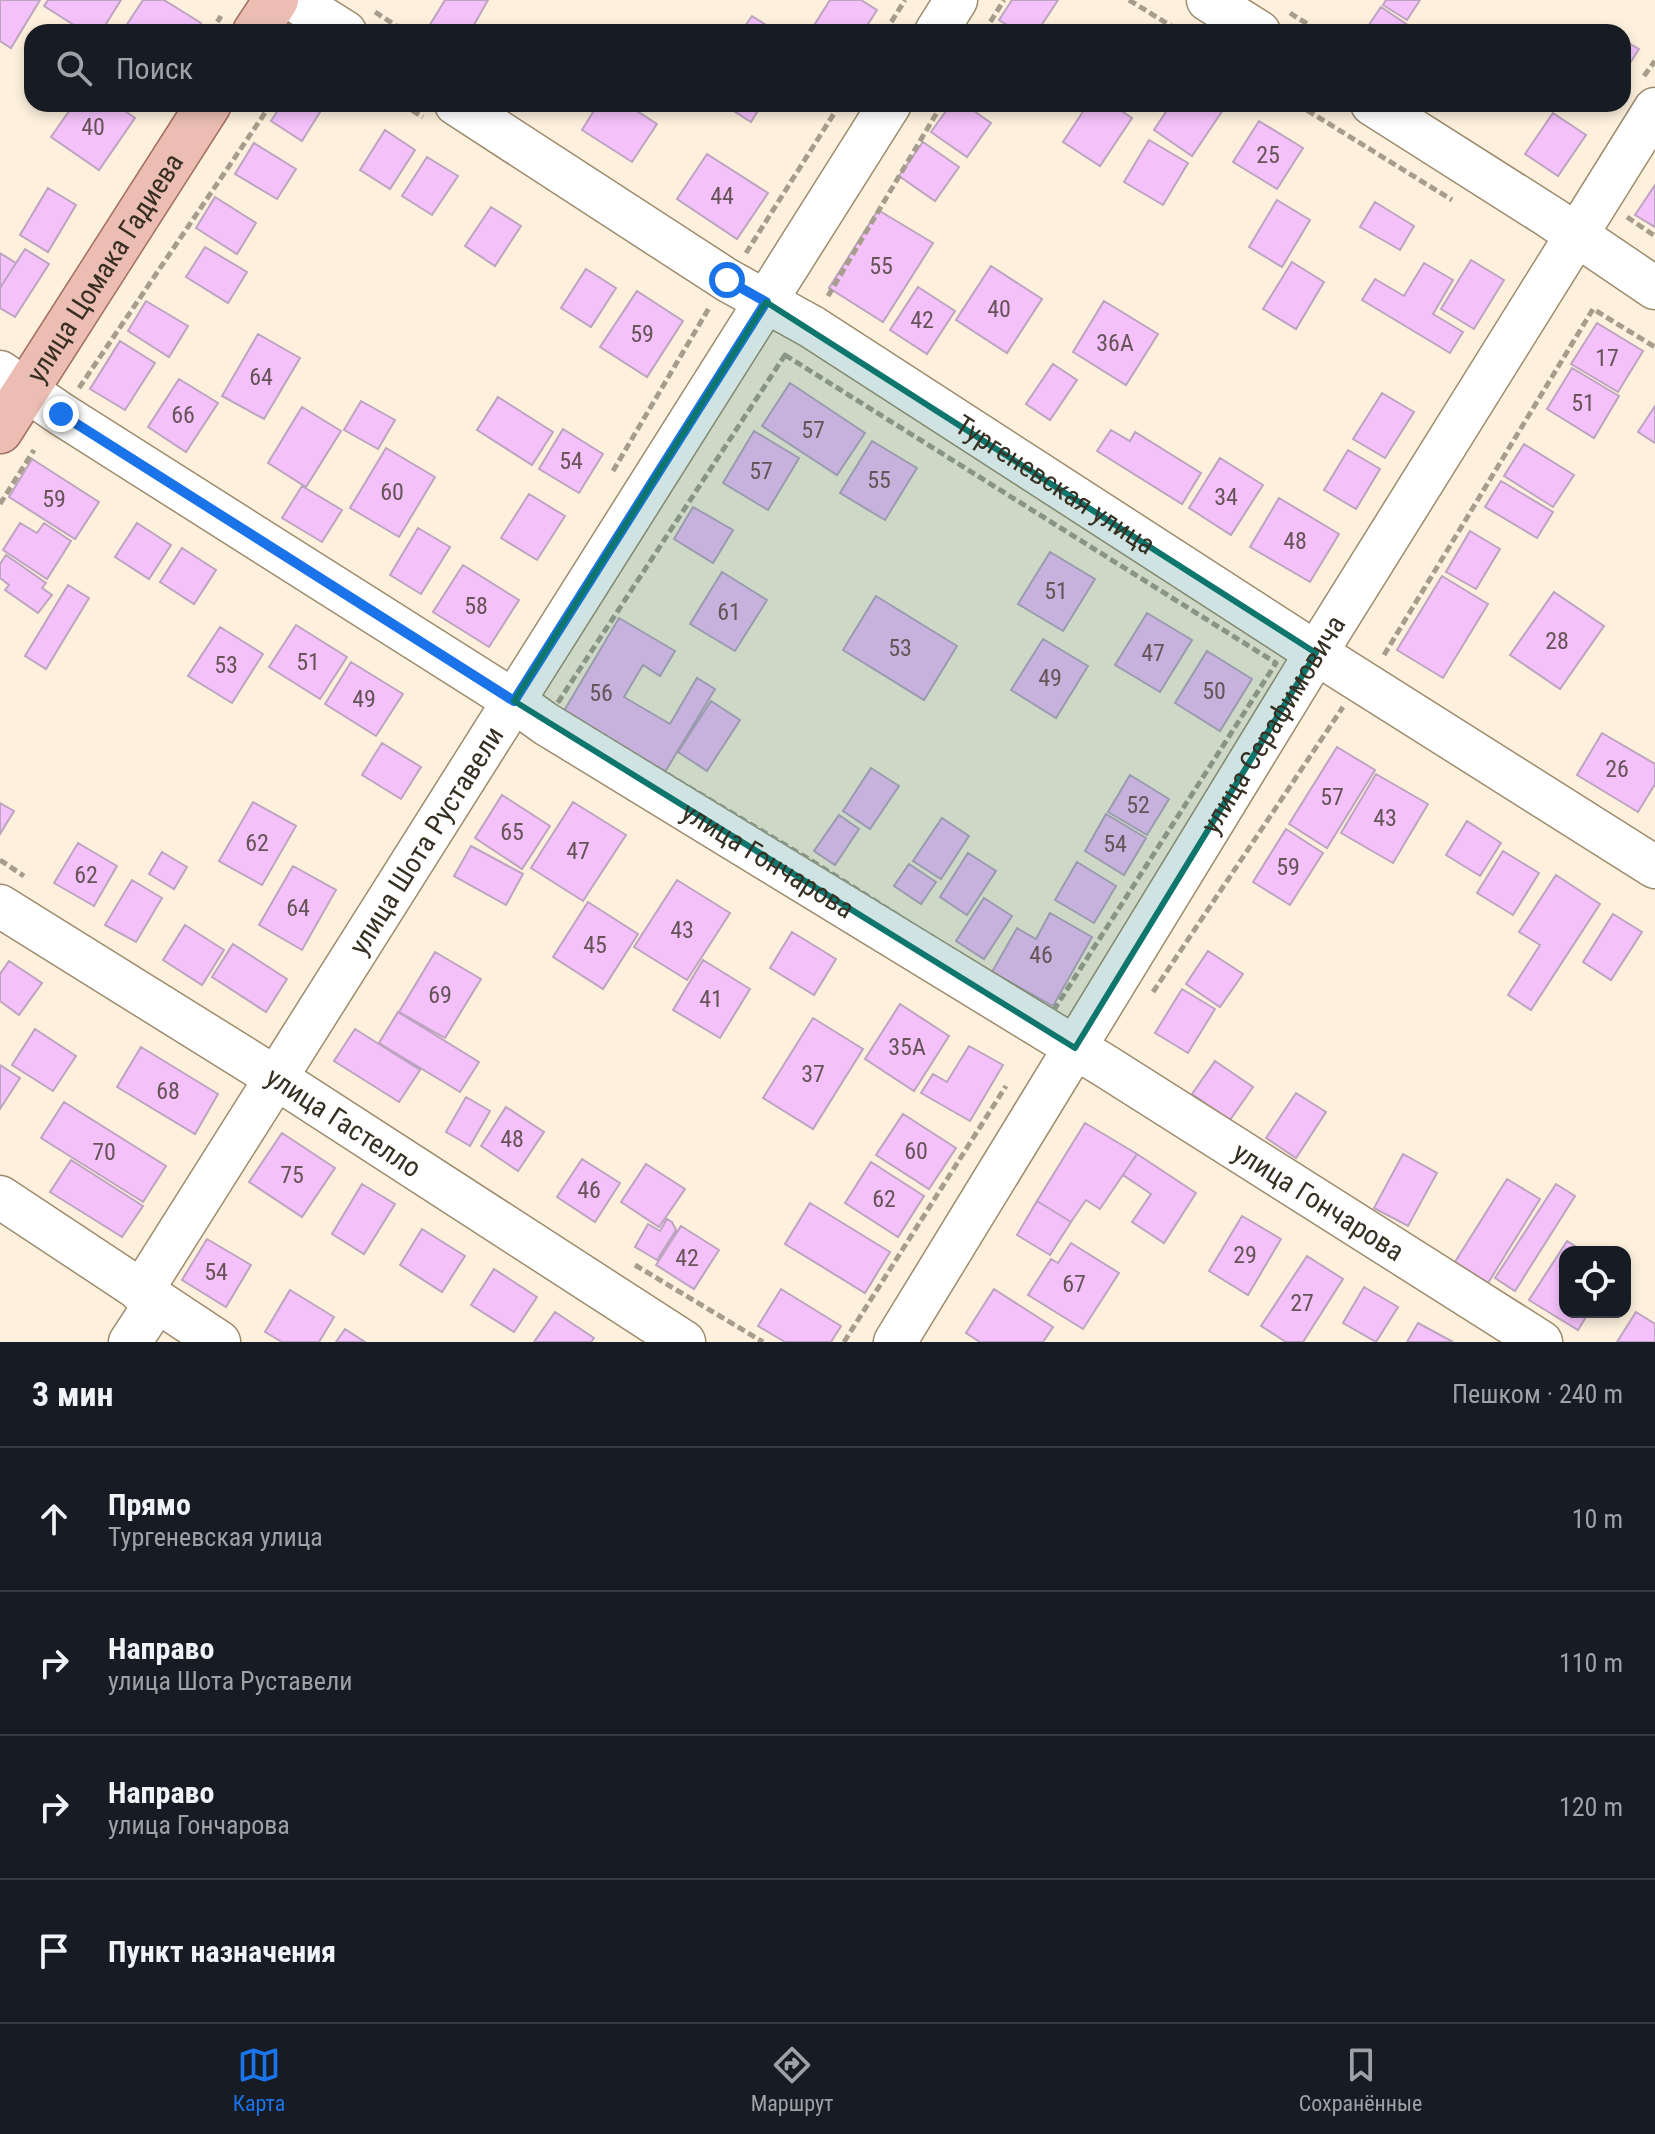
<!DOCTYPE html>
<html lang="ru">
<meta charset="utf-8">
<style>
:root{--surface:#171b24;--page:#242831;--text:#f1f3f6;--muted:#9ea1a6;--line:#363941;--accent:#1a73e8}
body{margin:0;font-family:"Roboto Condensed",sans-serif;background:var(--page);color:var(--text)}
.controls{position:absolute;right:24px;bottom:24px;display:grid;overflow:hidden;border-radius:16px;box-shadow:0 4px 12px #0003}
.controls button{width:72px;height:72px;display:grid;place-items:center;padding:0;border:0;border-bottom:2px solid var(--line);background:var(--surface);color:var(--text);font:40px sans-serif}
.stop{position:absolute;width:24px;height:24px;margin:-18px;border:6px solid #1a73e8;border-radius:50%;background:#fff}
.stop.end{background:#1a73e8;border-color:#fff;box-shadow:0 2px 8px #0008}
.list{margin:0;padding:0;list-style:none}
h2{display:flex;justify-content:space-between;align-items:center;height:104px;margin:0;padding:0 32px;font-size:34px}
h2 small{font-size:26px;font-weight:400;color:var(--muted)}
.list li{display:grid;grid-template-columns:52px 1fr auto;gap:24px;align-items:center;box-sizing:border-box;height:144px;padding:0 32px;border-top:2px solid var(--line)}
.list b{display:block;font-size:30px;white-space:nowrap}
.list p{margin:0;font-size:26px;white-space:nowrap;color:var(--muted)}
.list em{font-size:26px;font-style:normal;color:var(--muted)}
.icon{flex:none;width:44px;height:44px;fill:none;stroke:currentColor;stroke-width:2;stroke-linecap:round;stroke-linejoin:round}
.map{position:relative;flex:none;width:1655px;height:1342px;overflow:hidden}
.search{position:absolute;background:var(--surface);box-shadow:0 4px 12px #0003;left:24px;right:24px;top:24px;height:88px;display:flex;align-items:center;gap:20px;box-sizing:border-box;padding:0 28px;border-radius:24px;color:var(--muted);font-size:30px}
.sheet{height:680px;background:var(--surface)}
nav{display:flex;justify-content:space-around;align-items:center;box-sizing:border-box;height:112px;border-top:2px solid var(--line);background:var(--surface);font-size:22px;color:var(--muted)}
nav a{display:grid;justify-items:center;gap:4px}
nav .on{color:var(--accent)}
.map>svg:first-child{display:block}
.building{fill:#f5c1fb;stroke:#bda4c0;stroke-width:2}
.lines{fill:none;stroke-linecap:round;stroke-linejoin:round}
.minor-casing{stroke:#9e8b6c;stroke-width:45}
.major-casing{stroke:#a36f60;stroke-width:47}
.path{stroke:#a79d8c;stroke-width:5;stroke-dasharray:8 4;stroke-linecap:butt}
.minor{stroke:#fff;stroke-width:42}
.major{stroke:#ebbdb3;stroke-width:44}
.route{stroke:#1a73e8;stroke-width:10}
.marked{fill:#0f766e;fill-opacity:0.2;stroke:#0f766e;stroke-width:6;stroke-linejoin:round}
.labels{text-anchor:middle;stroke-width:8;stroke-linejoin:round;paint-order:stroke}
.number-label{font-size:24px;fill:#665458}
.street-label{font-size:28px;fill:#372f22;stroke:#fff}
</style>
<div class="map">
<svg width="1655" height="1342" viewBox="0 0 1655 1342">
<rect width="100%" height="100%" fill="#fdf1dd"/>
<path class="building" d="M0 0H40L11 48 0 41Z
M48 0H121L101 32H85L44 6Z
M143 0H164L201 23 195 32H122Z
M445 0H488L470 32H435L428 28Z
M830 0H861L877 10 863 32H821L813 27Z
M1012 0H1058L1037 32H1018L999 20Z
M1386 0H1420L1407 20 1383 5Z
M1381 7 1415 30 1413 32H1364Z
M752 16 777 32H741Z
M1623 40 1639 49 1623 74Z
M74 104H115L135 118 99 170 51 137Z
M282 104H325L302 141 271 121Z
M598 104H626L657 124 632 162 582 130Z
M723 104H762L751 122Z
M951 104H964L991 123 967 157 931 132Z
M1088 104H1111L1132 118 1100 166 1063 142Z
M1171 104H1227L1192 156 1154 130Z
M1553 113 1586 135 1558 176 1525 154Z
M1259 121 1303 148 1277 189 1233 162Z
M385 130 415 150 390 189 360 170Z
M1149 140 1188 163 1163 205 1124 182Z
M923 142 959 167 935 201 899 176Z
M254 143 296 169 277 199 235 174Z
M707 154 768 193 737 239 677 199Z
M427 157 458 176 432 215 402 196Z
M1655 185V227L1635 215Z
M48 188 76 205 48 252 20 235Z
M215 197 256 223 237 254 196 228Z
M1277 200 1310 220 1282 267 1249 247Z
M1375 202 1414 226 1400 250 1360 227Z
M491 207 521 226 495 266 465 246Z
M878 210 933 243 883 322 829 288Z
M205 247 247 272 228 303 186 277Z
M25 249 49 264 15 317 0 308V288Z
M0 253 16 263 0 288Z
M1471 260 1504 280 1474 329 1441 309Z
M1292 262 1324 282 1296 329 1263 309Z
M1424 263 1453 280 1433 314 1463 332 1450 353 1362 300 1375 279 1404 296Z
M991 266 1042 299 1007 353 956 320Z
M586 269 616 288 591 327 561 308Z
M918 287 955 311 927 354 890 330Z
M637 291 683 321 647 377 600 347Z
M146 301 188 326 169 357 128 331Z
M1104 301 1158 334 1126 385 1073 352Z
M1597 323 1643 351 1618 392 1571 364Z
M258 334 300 358 264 419 222 396Z
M120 341 155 363 125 410 90 389Z
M1053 364 1077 380 1050 420 1026 404Z
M1572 368 1619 396 1594 438 1547 409Z
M179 379 218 403 186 452 148 427Z
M790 383 865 433 837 475 762 426Z
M1382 393 1414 412 1385 458 1353 439Z
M498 397 553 432 532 465 477 430Z
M361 401 395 420 378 449 344 430Z
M1655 406V443L1638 432Z
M302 407 341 431 306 487 268 463Z
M563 429 603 454 579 493 539 469Z
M1111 430 1130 441 1135 432 1201 473 1182 504 1097 451Z
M754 431 799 458 768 510 723 483Z
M872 441 917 468 885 520 840 493Z
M1524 444 1574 475 1553 507 1504 476Z
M386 448 435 477 399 537 350 508Z
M1348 450 1380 469 1356 509 1324 490Z
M1220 458 1263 485 1231 535 1189 508Z
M32 459 99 502 75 539 9 497Z
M1501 481 1553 512 1537 538 1485 507Z
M302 486 342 510 322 542 282 518Z
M529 494 565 516 537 560 501 538Z
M1279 498 1339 534 1310 582 1250 547Z
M693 507 733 530 713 563 674 539Z
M20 523 37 533 44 523 71 541 47 579 3 550Z
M137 523 171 545 149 579 115 557Z
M418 528 450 547 421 594 390 575Z
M1470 531 1500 549 1476 589 1446 572Z
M182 548 216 570 194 604 160 582Z
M1050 552 1095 579 1063 631 1018 604Z
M6 555 46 583 42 588 52 595 38 613 5 590 9 585 0 578V564Z
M463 565 519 600 489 647 433 612Z
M722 572 767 600 735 651 690 624Z
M1442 576 1488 604 1443 678 1397 650Z
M68 585 89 598 46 669 25 656Z
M1554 592 1604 626 1560 689 1510 655Z
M876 596 957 646 924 700 843 650Z
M1147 613 1192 640 1160 692 1115 665Z
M619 618 675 651 660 676 643 665 624 697 670 724 697 678 715 689 665 772 564 711Z
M296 625 347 657 320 699 269 667Z
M220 627 263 654 232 703 188 676Z
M1043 639 1088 666 1056 718 1011 690Z
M1207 651 1252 679 1220 731 1175 703Z
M351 662 403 694 376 736 325 704Z
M711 701 740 720 707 771 678 752Z
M1602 733 1655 764V784L1638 812 1577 775Z
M382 743 421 767 401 799 362 775Z
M1337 747 1375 770 1327 848 1289 824Z
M871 768 899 786 870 829 843 811Z
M1376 774 1428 804 1393 863 1341 833Z
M1130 775 1169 799 1147 835 1108 812Z
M502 795 550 826 522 869 475 838Z
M253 802 296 826 262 885 219 861Z
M573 802 626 835 583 901 531 868Z
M0 803 14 811 0 834Z
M1106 814 1146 838 1124 875 1085 851Z
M839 815 859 829 835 865 814 851Z
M942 818 969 836 941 879 913 861Z
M1467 821 1501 843 1480 876 1446 855Z
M1286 829 1323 853 1290 905 1253 882Z
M78 843 117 866 94 906 54 883Z
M471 846 523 874 506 905 454 876Z
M1503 851 1539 873 1513 915 1477 893Z
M162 852 187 867 174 889 149 874Z
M968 853 996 871 967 915 940 897Z
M1077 862 1116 886 1094 923 1055 900Z
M909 864 936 882 921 904 894 886Z
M293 866 336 890 302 950 259 925Z
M1556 875 1600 904 1531 1010 1508 995 1540 945 1519 932Z
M132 880 162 898 136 942 105 925Z
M677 880 730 913 687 980 634 947Z
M984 898 1012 916 984 959 956 941Z
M588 902 638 934 603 989 553 957Z
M1050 913 1092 937 1053 1006 992 972 1017 928 1036 939Z
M1613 914 1642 932 1611 980 1583 962Z
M185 925 224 950 202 985 163 960Z
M792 932 836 959 814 995 770 968Z
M233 944 287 979 266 1012 212 977Z
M1208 951 1243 974 1220 1007 1186 984Z
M435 952 481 979 445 1038 399 1012Z
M703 960 750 989 720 1038 673 1010Z
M9 961 42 983 19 1015 0 1001V974Z
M1182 989 1215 1009 1188 1053 1155 1033Z
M900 1004 949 1036 914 1091 865 1059Z
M398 1012 479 1062 460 1092 379 1043Z
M813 1018 863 1049 813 1129 763 1098Z
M35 1029 76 1056 53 1091 12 1065Z
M355 1029 420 1070 399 1102 334 1061Z
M969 1046 1003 1065 970 1121 921 1093 933 1074 947 1082Z
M141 1047 218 1094 195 1134 117 1087Z
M1215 1061 1253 1087 1230 1120 1192 1094Z
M0 1065 20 1078 0 1109Z
M1296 1093 1326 1112 1296 1158 1266 1138Z
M466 1097 490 1111 470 1146 446 1132Z
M64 1102 166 1166 143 1202 41 1138Z
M506 1107 544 1132 518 1171 481 1146Z
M903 1114 956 1148 929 1189 876 1155Z
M1085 1123 1137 1154 1100 1209 1086 1200 1071 1222 1037 1201Z
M282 1133 335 1168 302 1217 249 1182Z
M1137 1154 1196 1193 1164 1243 1132 1222 1151 1194 1123 1175Z
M1403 1154 1437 1173 1408 1226 1374 1208Z
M582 1159 620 1183 595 1222 557 1197Z
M71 1160 143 1206 122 1237 50 1192Z
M871 1162 924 1196 898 1237 845 1203Z
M646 1164 685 1189 659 1227 621 1202Z
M1507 1179 1540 1199 1488 1283 1455 1262Z
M362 1184 395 1204 364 1254 332 1234Z
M1556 1184 1575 1196 1515 1291 1495 1278Z
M1037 1201 1071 1222 1050 1255 1017 1235Z
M810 1203 890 1252 865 1293 785 1244Z
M1242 1216 1281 1239 1248 1295 1209 1271Z
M667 1219 672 1222 676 1230 657 1260 635 1247 648 1224 660 1231Z
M681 1226 719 1250 694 1289 656 1265Z
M422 1229 465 1256 442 1292 400 1265Z
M207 1239 251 1265 226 1307 182 1280Z
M1567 1241 1585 1252H1565V1312H1589L1578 1330 1529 1300Z
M1071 1243 1119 1273 1083 1329 1028 1295 1051 1259 1058 1263Z
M1307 1256 1343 1279 1303 1342H1286L1261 1326Z
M494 1269 537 1297 514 1332 471 1305Z
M1364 1287 1398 1307 1376 1342 1343 1323Z
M781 1289 841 1326 831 1342H785L758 1326Z
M994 1289 1053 1327 1043 1342H980L966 1333Z
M290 1290 334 1317 319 1342H282L265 1332Z
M555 1312 594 1338 591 1342H534Z
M1636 1312 1655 1324V1342H1617Z
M1418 1323 1453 1342H1407Z
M345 1329 365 1342H336Z"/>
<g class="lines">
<defs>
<g id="minor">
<path d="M294 0 345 32"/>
<path d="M1208 0 1259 32"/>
<path d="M936 32 956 0"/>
<path id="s1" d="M456 104 727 280 812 327 1316 653 1655 867"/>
<path d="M1372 104 1550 217 1655 288"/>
<path id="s2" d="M0 372 61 414 514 701 546 724 1107 1067 1541 1342"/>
<path id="s3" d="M0 906 276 1078 684 1342"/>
<path d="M0 1197 219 1342"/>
<path id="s4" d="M141 1292 890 104"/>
<path d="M130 1342 157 1301"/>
<path id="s5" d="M895 1342 1316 653 1655 109"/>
</g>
<g id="major">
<path d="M255 32 276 0"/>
<path id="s6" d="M0 431 209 104"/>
</g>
</defs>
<use href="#minor" class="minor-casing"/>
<use href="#major" class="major-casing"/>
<path class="path" d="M1129 0 1181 32
M375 12 406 32
M1290 13 1320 32
M211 32 221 16
M885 32 905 0
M984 32 1004 0
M1644 76 1655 61
M402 104 423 117
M1297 104 1452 200
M1627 217 1655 236
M746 253 840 104
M828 296 942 104
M785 355 1276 663 1052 1013 812 861 555 707Z
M79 388 271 104
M613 471 709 308
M0 504 34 450
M1384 655 1593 309 1655 347
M0 860 24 876
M1153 992 1343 707
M635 1265 763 1342
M844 1342 1006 1086"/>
<use href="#minor" class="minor"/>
<use href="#major" class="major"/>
</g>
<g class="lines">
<path class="route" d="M61 414 514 701 766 302 727 280"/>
</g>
<path class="marked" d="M766 302 1316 653 1075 1048 514 701Z"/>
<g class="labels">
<g class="number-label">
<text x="93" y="135">40</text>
<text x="1268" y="163">25</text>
<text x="722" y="204">44</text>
<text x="881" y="274">55</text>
<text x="999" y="317">40</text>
<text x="922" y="328">42</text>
<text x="642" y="342">59</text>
<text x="1115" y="351">36А</text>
<text x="1607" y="366">17</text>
<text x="261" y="385">64</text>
<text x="1583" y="411">51</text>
<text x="183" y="423">66</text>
<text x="813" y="438">57</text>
<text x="571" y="469">54</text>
<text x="761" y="479">57</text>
<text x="879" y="488">55</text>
<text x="392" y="500">60</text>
<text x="1226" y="505">34</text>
<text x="54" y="507">59</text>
<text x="1295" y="549">48</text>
<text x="1056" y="599">51</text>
<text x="476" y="614">58</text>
<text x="729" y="620">61</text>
<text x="1557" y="649">28</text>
<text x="900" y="656">53</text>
<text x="1153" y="661">47</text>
<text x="308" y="670">51</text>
<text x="226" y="673">53</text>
<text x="1050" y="686">49</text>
<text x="1214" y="699">50</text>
<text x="601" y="701">56</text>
<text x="364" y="707">49</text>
<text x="1617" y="777">26</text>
<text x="1332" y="805">57</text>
<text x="1138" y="813">52</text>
<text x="1385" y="826">43</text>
<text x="512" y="840">65</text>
<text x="257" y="851">62</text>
<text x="1115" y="852">54</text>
<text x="578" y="859">47</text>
<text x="1288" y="875">59</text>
<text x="86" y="883">62</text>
<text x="298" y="916">64</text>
<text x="682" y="938">43</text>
<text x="595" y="953">45</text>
<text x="1041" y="963">46</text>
<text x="440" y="1003">69</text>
<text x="711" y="1007">41</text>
<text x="907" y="1055">35А</text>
<text x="813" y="1082">37</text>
<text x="168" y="1099">68</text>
<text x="512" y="1147">48</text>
<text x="916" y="1159">60</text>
<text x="104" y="1160">70</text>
<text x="292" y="1183">75</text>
<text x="589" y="1198">46</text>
<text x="884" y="1207">62</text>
<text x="1245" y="1263">29</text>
<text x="687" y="1266">42</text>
<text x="216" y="1280">54</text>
<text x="1074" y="1292">67</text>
<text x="1302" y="1311">27</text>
</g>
<g class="street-label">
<text dy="10" stroke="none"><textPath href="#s6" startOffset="194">улица Цомака Гадиева</textPath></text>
<text dy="10" stroke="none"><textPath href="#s1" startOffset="710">Тургеневская улица</textPath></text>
<text dy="10" stroke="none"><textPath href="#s5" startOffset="724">улица Серафимовича</textPath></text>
<text dy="10" stroke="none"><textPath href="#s4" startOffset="534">улица Шота Руставели</textPath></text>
<text dy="10" stroke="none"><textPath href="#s2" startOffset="910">улица Гончарова</textPath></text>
<text dy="10" stroke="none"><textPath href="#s3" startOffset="406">улица Гастелло</textPath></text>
<text dy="10" stroke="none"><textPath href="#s2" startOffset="1558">улица Гончарова</textPath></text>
</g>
</g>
</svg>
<div class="controls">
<button><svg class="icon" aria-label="locate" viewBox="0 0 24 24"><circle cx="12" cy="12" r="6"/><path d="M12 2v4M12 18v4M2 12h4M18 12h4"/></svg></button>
</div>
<div class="stop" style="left:727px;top:280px"></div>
<div class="stop end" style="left:61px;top:414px"></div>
<div class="search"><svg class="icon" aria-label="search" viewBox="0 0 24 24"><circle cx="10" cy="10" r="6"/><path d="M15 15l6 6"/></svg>Поиск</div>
</div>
<section class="sheet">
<h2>3 мин<small>Пешком · 240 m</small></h2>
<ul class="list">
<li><svg class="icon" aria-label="ahead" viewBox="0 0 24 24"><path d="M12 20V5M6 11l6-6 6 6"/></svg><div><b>Прямо</b><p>Тургеневская улица</p></div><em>10 m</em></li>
<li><svg class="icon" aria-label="right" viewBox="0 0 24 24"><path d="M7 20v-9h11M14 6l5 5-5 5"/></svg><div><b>Направо</b><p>улица Шота Руставели</p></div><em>110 m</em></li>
<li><svg class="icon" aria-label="right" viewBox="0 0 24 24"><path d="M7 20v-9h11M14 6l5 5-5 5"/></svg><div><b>Направо</b><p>улица Гончарова</p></div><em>120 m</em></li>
<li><svg class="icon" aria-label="arrive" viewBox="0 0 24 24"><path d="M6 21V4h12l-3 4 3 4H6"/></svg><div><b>Пункт назначения</b></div></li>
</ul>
</section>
<nav>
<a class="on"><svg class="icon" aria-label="map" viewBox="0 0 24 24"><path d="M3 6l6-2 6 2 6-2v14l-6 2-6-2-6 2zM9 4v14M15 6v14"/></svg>Карта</a>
<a><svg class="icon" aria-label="directions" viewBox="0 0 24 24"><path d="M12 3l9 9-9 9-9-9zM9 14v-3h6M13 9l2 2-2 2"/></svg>Маршрут</a>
<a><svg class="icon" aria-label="saved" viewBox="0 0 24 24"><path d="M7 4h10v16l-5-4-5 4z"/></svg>Сохранённые</a>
</nav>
